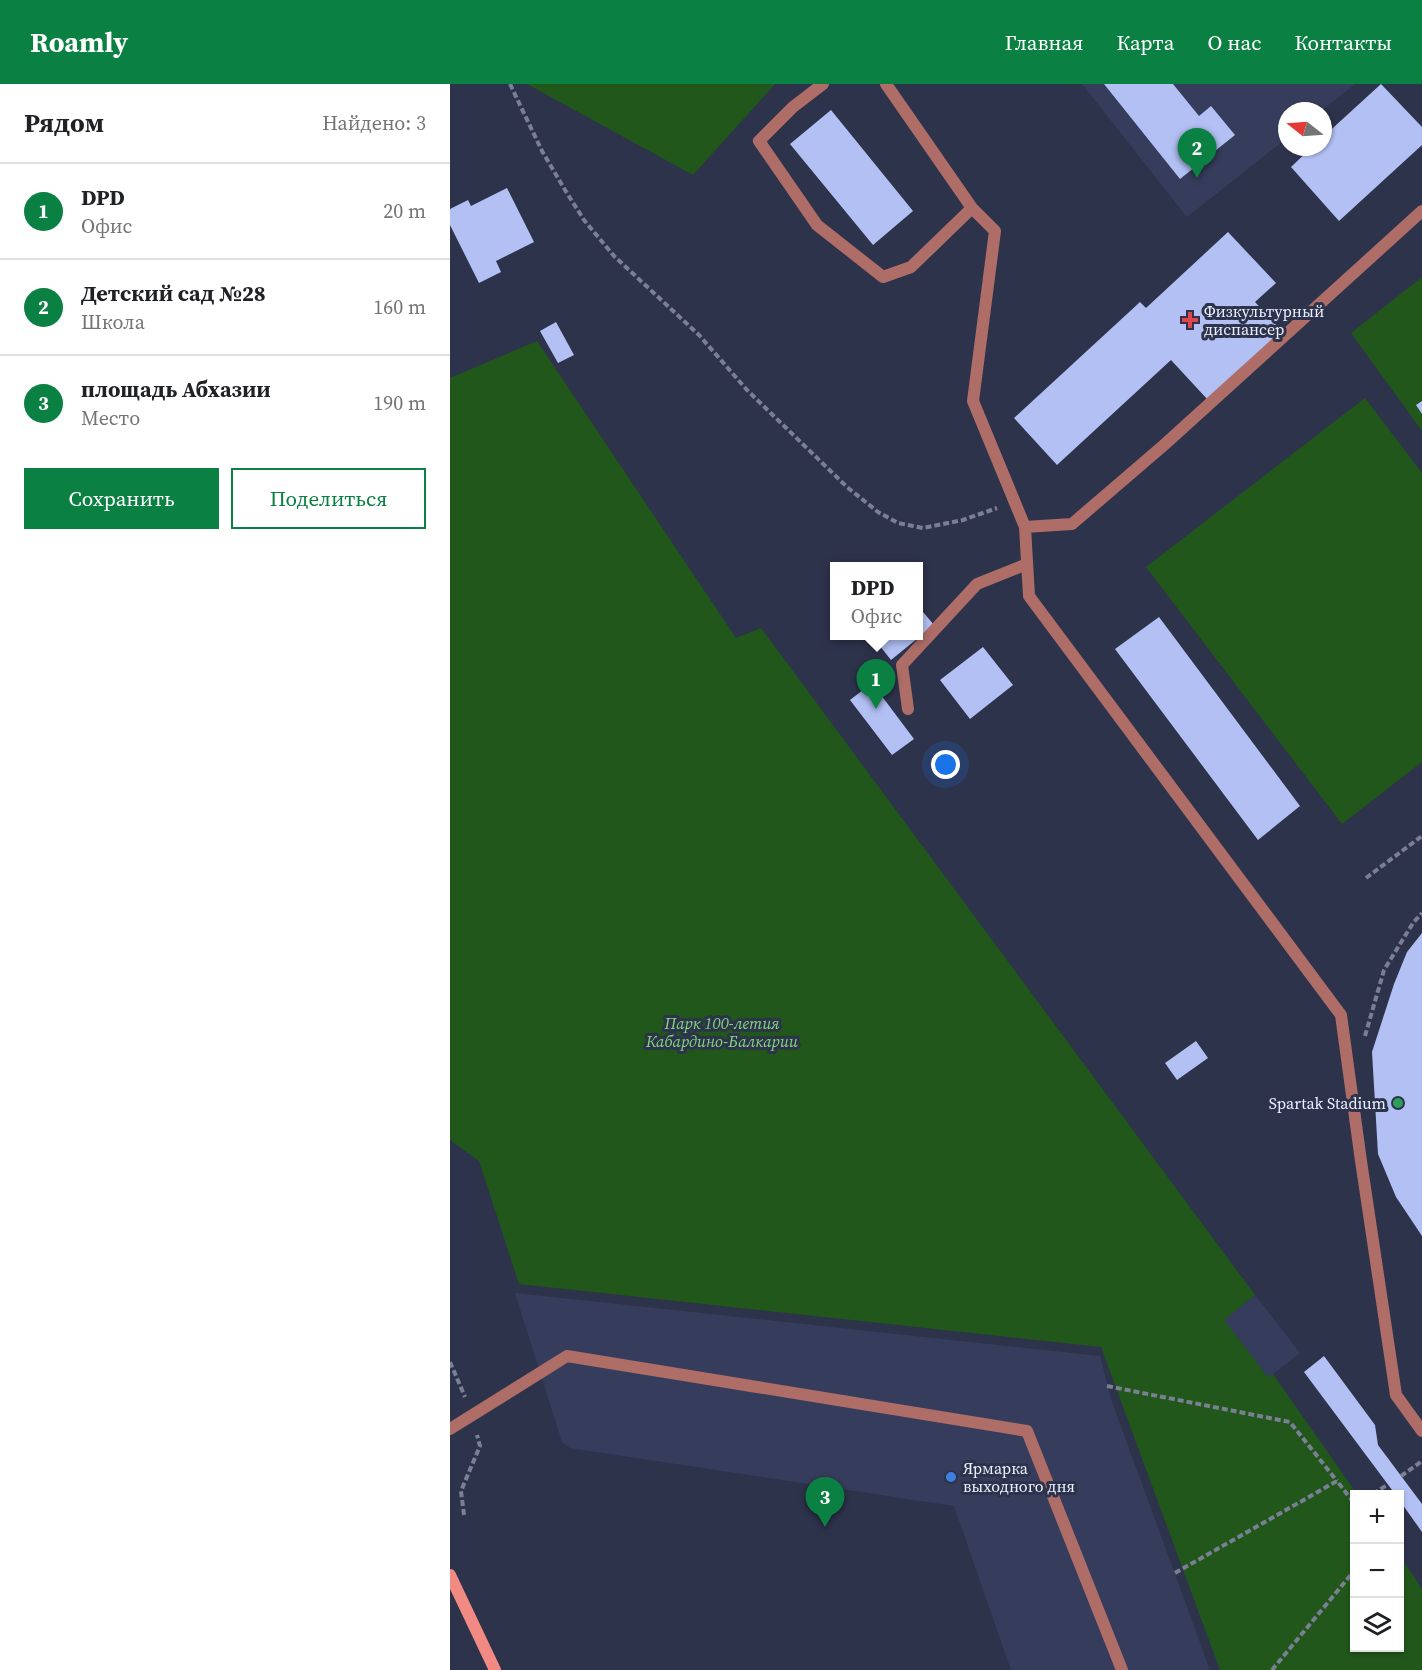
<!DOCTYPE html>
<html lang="ru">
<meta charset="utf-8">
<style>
:root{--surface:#fff;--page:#f6f6f6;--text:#202124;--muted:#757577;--line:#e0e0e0;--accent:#0b8043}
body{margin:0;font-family:"Source Serif 4",serif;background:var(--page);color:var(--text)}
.controls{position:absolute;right:18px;bottom:18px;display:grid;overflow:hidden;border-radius:0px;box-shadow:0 2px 4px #0004}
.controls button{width:54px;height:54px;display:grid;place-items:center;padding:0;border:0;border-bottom:2px solid var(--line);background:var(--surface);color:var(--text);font:30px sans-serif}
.compass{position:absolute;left:828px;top:18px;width:54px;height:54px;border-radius:50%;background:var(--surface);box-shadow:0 2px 4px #0004;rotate:287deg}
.you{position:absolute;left:496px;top:681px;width:21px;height:21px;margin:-15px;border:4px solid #fff;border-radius:50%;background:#1a73e8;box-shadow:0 0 0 9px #1a73e833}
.badge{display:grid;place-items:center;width:39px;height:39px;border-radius:50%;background:var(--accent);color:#fff;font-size:20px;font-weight:700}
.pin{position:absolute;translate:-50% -50px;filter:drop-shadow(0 2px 3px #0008)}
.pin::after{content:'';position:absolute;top:32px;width:21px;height:18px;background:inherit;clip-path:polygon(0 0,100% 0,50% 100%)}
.popup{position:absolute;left:380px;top:478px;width:93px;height:78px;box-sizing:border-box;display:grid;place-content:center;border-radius:0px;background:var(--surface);filter:drop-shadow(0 2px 4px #0005);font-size:20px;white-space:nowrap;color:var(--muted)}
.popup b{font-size:22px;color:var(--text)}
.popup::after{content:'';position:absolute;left:50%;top:100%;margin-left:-12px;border:12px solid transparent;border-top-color:var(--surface)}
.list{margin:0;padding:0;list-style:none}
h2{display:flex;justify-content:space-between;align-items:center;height:78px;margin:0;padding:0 24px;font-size:26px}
h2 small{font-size:20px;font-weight:400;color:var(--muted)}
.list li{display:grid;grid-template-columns:39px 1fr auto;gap:18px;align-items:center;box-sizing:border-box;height:96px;padding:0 24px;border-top:2px solid var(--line)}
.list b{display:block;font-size:22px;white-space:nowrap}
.list p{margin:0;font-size:20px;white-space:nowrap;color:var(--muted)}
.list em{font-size:20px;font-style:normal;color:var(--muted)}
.actions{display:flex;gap:12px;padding:18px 24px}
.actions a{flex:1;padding:14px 0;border:2px solid var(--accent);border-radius:0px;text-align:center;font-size:21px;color:var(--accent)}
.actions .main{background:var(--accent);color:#fff}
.icon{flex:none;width:33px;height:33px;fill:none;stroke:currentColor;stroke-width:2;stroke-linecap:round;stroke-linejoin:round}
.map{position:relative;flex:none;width:972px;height:1586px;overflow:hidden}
header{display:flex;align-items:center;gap:36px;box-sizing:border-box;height:84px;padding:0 30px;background:var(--accent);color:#fff}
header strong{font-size:28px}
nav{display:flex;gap:33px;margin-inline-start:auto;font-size:21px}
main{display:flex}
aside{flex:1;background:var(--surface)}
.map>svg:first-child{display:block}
.built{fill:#363d5c}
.green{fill:#21571a}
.building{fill:#b2c0f4}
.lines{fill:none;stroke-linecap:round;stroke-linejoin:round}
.path{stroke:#7a7f94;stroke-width:4;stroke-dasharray:6 3;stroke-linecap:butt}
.lane{stroke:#ae6d67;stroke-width:12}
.secondary{stroke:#f18a83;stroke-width:12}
.health-dot{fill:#e0444e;stroke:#2e334c;stroke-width:2}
.leisure-dot{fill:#2e9e5b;stroke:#2e334c;stroke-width:2}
.shop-dot{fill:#3f7fe0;stroke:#2e334c;stroke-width:2}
.labels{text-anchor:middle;stroke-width:6;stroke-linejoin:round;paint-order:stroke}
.poi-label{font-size:16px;fill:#eaefff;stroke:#2e334c;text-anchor:start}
.park-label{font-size:16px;font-style:italic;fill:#82d877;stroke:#2e334c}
</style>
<header>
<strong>Roamly</strong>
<nav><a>Главная</a><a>Карта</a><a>О нас</a><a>Контакты</a></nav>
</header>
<main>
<aside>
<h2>Рядом<small>Найдено: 3</small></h2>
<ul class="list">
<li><span class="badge">1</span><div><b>DPD</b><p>Офис</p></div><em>20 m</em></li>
<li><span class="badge">2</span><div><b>Детский сад №28</b><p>Школа</p></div><em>160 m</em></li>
<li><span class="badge">3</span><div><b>площадь Абхазии</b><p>Место</p></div><em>190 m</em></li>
</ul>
<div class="actions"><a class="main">Сохранить</a><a>Поделиться</a></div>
</aside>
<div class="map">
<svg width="972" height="1586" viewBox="0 0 972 1586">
<rect width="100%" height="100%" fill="#2e334c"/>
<path class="built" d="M632 0H905L871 27H837V54L737 133Z
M65 1209 650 1272 662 1318 760 1586H561L504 1422 120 1364 112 1358Z
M805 1211 850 1269 818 1294 773 1236Z"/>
<path class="green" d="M77 0H325L243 91Z
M972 193V347L901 249Z
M87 257 286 554 311 544 805 1211 774 1236 818 1293 823 1290 907 1410H904V1564H950V1472L972 1505V1586H770L651 1263 69 1200 29 1077 0 1056V294Z
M915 314 972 389V678L892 740 696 483Z"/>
<path class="building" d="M654 0H723L749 32 761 22 785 51 730 95Z
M931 0 972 43V61L889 137 841 83 862 63H873V53Z
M381 26 463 127 423 161 340 60Z
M57 104 84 158 46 177 51 188 29 199 0 141V125L18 116 21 122Z
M778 148 826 199 805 218 832 247 758 316 721 276 607 381 564 334 690 218 696 224Z
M106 238 124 271 108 279 90 247Z
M972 317V330L966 321Z
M468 522 484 541 441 576 422 552H468Z
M709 533 850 722 808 756 665 565Z
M533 563 563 601 520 635 490 596Z
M422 599 464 655 442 671 400 616Z
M972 849V1152L946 1113 928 1070 922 968 944 900 957 868Z
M746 957 758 974 727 996 715 979Z
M874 1272 925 1341 928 1361 972 1420V1448L950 1417V1410H945L854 1288Z"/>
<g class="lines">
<path class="path" d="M60 0 92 67 115 106 134 136 164 172 249 251 297 306 397 403 428 428 448 439 473 444 513 436 547 424
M916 794 972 752
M915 952 934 886 963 839 972 829
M0 1278 15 1313
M657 1302 840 1338 887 1397
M951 1392 972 1377
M923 1410 937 1401
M14 1431 11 1407 30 1362 27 1351
M725 1489 887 1397 904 1419
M822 1586 904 1487"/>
<path class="lane" d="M373 0 343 23 309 57 367 141 433 193 461 183 522 124 436 0
M522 124 545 147 523 317 575 443
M972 127 714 361 622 440 575 443 579 512 891 931 911 1077 946 1311 972 1347
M458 625 452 581 527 500 577 480
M0 1345 117 1272 577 1347 672 1586"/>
<path class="secondary" d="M0 1491 45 1586"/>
</g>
<path class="health-dot" d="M737 227h6v6h6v6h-6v6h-6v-6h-6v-6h6z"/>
<circle class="leisure-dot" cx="948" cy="1019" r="6"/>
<circle class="shop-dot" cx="501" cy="1393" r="6"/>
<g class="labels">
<g class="poi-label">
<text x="754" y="233">Физкультурный<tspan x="754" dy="18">диспансер</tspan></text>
<text x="936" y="1025" text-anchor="end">Spartak Stadium</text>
<text x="513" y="1390">Ярмарка<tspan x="513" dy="18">выходного дня</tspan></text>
</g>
<g class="park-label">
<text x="272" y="945">Парк 100-летия<tspan x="272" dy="18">Кабардино-Балкарии</tspan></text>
</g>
</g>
</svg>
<div class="controls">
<button>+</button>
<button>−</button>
<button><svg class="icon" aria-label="layers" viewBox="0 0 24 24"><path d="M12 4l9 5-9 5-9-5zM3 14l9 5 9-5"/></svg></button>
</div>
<svg class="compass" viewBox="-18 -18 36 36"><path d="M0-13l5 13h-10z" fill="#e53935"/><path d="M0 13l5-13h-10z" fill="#757577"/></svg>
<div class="you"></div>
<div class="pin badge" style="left:426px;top:625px">1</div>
<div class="popup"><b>DPD</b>Офис</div>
<div class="pin badge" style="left:747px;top:94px">2</div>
<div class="pin badge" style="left:375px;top:1443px">3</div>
</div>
</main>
